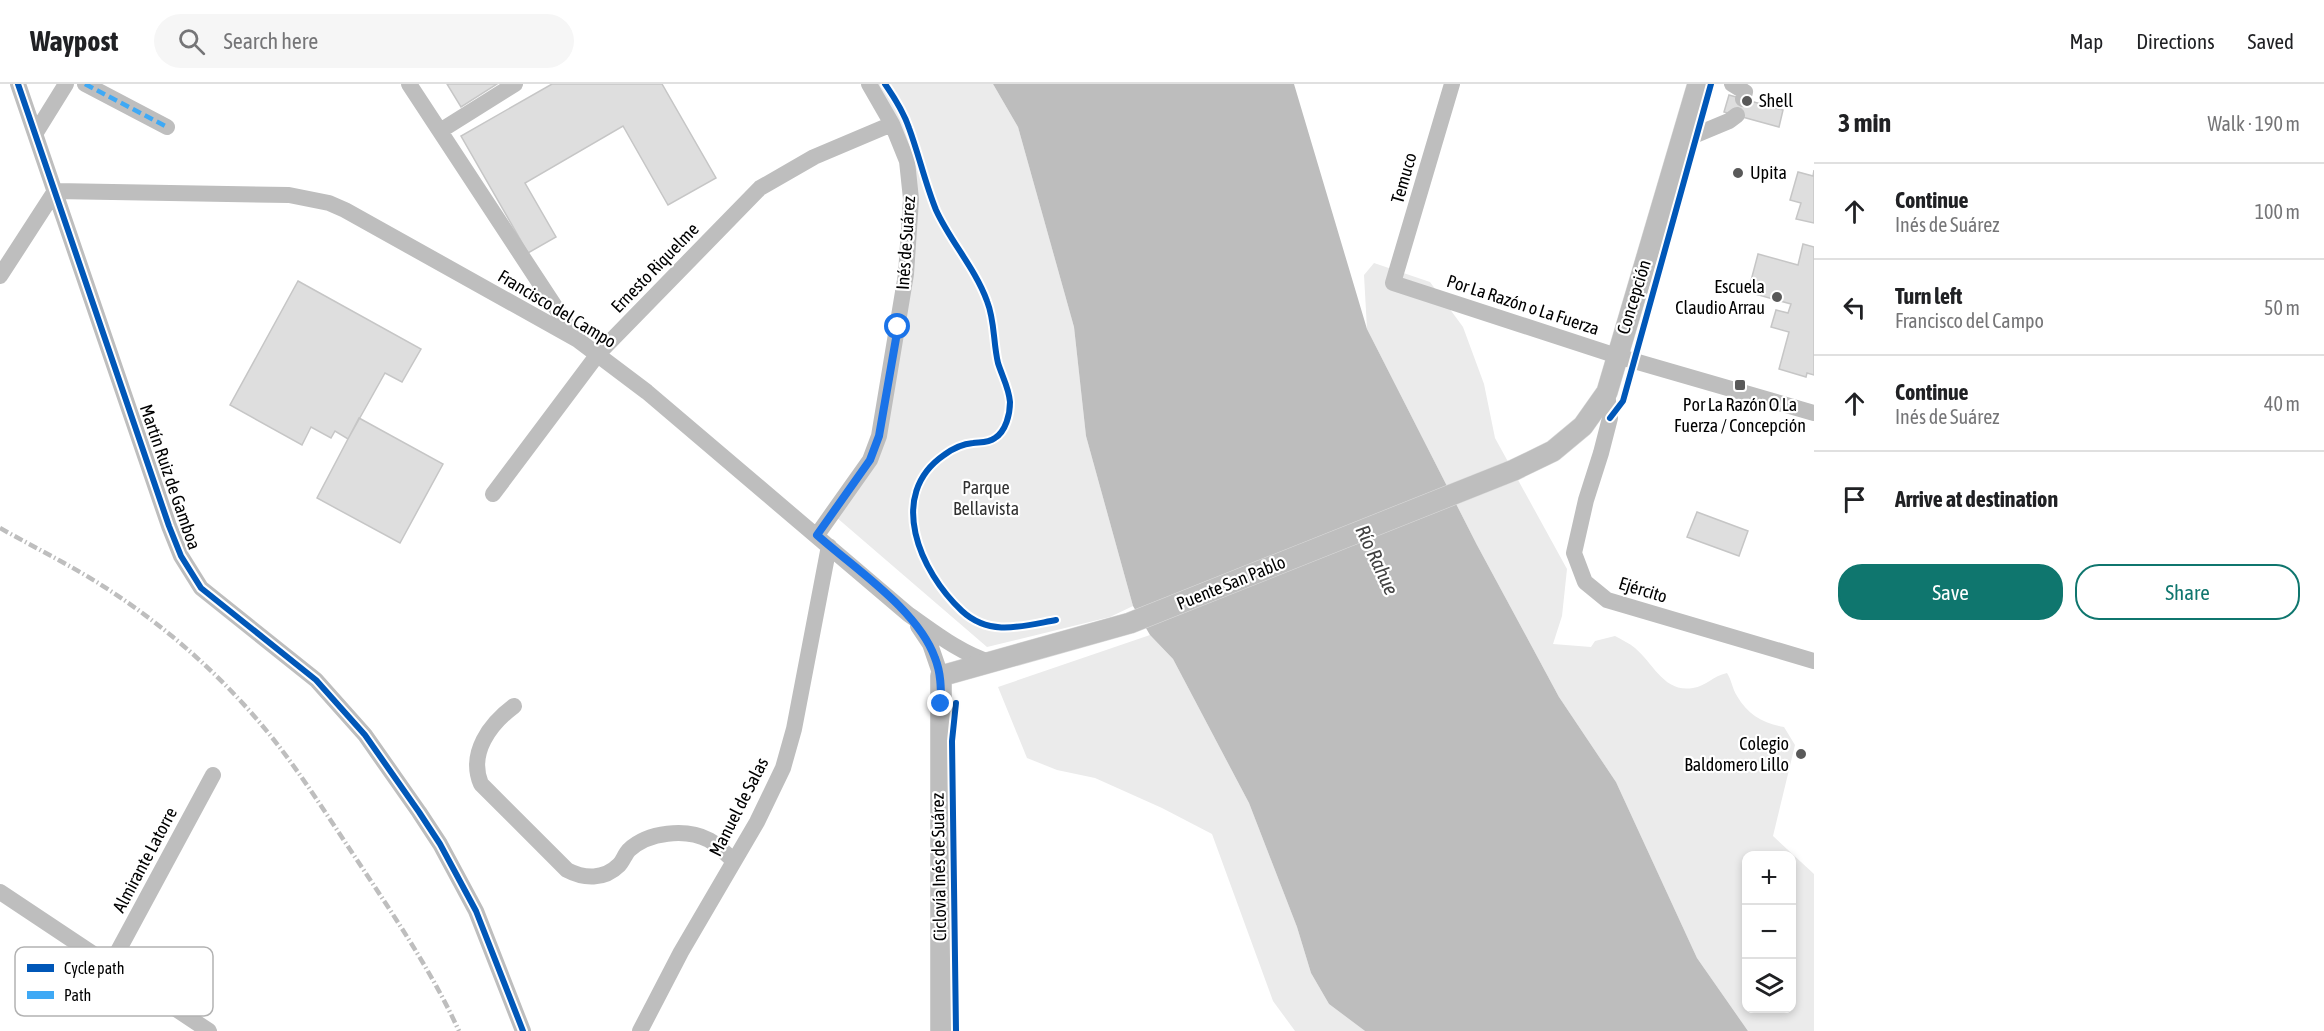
<!DOCTYPE html>
<meta charset="utf-8">
<style>
:root{--surface:#fff;--page:#f6f6f6;--text:#202124;--muted:#757577;--line:#e0e0e0;--accent:#0f766e}
body{margin:0;font-family:"Asap Condensed",sans-serif;background:var(--page);color:var(--text)}
.controls{position:absolute;right:18px;bottom:18px;display:grid;overflow:hidden;border-radius:12px;box-shadow:0 3px 9px #0003}
.controls button{width:54px;height:54px;display:grid;place-items:center;padding:0;border:0;border-bottom:2px solid var(--line);background:var(--surface);color:var(--text);font:30px sans-serif}
.stop{position:absolute;width:18px;height:18px;margin:-14px;border:4px solid #1a73e8;border-radius:50%;background:#fff}
.stop.end{background:#1a73e8;border-color:#fff;box-shadow:0 2px 6px #0008}
.list{margin:0;padding:0;list-style:none}
h2{display:flex;justify-content:space-between;align-items:center;height:78px;margin:0;padding:0 24px;font-size:26px}
h2 small{font-size:20px;font-weight:400;color:var(--muted)}
.list li{display:grid;grid-template-columns:39px 1fr auto;gap:18px;align-items:center;box-sizing:border-box;height:96px;padding:0 24px;border-top:2px solid var(--line)}
.list b{display:block;font-size:22px;white-space:nowrap}
.list p{margin:0;font-size:20px;white-space:nowrap;color:var(--muted)}
.list em{font-size:20px;font-style:normal;color:var(--muted)}
.actions{display:flex;gap:12px;padding:18px 24px}
.actions a{flex:1;padding:14px 0;border:2px solid var(--accent);border-radius:24px;text-align:center;font-size:21px;color:var(--accent)}
.actions .main{background:var(--accent);color:#fff}
.icon{flex:none;width:33px;height:33px;fill:none;stroke:currentColor;stroke-width:2;stroke-linecap:round;stroke-linejoin:round}
.map{position:relative;flex:none;width:1814px;height:947px;overflow:hidden}
header{display:flex;align-items:center;gap:36px;box-sizing:border-box;height:84px;padding:0 30px;background:var(--surface);border-bottom:2px solid var(--line)}
header strong{font-size:28px}
nav{display:flex;gap:33px;margin-inline-start:auto;font-size:21px}
.search{width:420px;height:54px;background:var(--page);display:flex;align-items:center;gap:15px;box-sizing:border-box;padding:0 21px;border-radius:33px;color:var(--muted);font-size:22px}
main{display:flex}
aside{flex:1;background:var(--surface)}
.map>svg:first-child{display:block}
.green{fill:#ebebeb;fill-rule:evenodd}
.water{fill:#bdbdbd}
.building{fill:#dedede;stroke:#c6c6c6;stroke-width:1.5}
.lines{fill:none;stroke-linecap:round;stroke-linejoin:round}
.major-casing{stroke:#dbdbdb;stroke-width:22}
.minor{stroke:#bebebe;stroke-width:16}
.major{stroke:#bebebe;stroke-width:21}
.rail{stroke:#bebebe;stroke-width:4.5;stroke-dasharray:9 3 1.5 3;stroke-linecap:butt}
.quiet{stroke:#3fa9f5;stroke-width:4.5;stroke-dasharray:9 4.5;stroke-linecap:butt}
.cycleway-casing{stroke:#fff;stroke-width:10}
.cycleway{stroke:#0057b8;stroke-width:6}
.route{stroke:#1a73e8;stroke-width:8}
.poi-dot{fill:#595959;stroke:#fff;stroke-width:2}
.labels{text-anchor:middle;stroke-width:4.5;stroke-linejoin:round;paint-order:stroke}
.poi-label{font-size:18px;fill:#000;stroke:#fff;text-anchor:start}
.street-label{font-size:18px;fill:#000;stroke:#fff}
.park-label{font-size:18px;fill:#313131;stroke:#fff}
.water-label{font-size:20px;font-style:italic;fill:#424242;stroke:#fff}
.key{fill:#fff;stroke:#b2b2b2;stroke-width:1.5}
.key-label{font-size:16px;fill:#000}
</style>
<header>
<strong>Waypost</strong>
<div class="search"><svg class="icon" aria-label="search" viewBox="0 0 24 24"><circle cx="10" cy="10" r="6"/><path d="M15 15l6 6"/></svg>Search here</div>
<nav><a>Map</a><a>Directions</a><a>Saved</a></nav>
</header>
<main>
<div class="map">
<svg width="1814" height="947" viewBox="0 0 1814 947">
<rect width="100%" height="100%" fill="#fff"/>
<path class="green" d="M874 0H993L1018 43 1074 243 1086 352 1133 522 1110 533 987 563 836 433 879 374 917 124Z
M1374 179 1430 198 1463 243 1484 300 1495 354 1567 485 1562 532 1553 560 1591 563 1595 557 1615 552C1622 556 1629 559 1635 564 1654 580 1664 609 1693 604 1706 602 1713 592 1727 589 1732 597 1732 604 1737 612 1748 631 1763 639 1784 643L1795 661 1773 752 1814 790V947H1748L1697 874 1616 698 1559 613 1477 461 1367 245 1364 191ZM1746 772H1792V924H1746Z
M1150 551 1173 575 1249 719 1297 843 1311 889 1329 920 1365 947H1295L1273 917 1212 750 1162 724 1095 694 1057 686 1027 674 998 603Z"/>
<path class="water" d="M993 0H1294L1367 245 1477 461 1559 613 1616 698 1697 874 1748 947H1365L1329 920 1311 889 1297 843 1249 719 1173 575 1150 551 1133 522 1086 352 1074 243 1018 43Z"/>
<path class="building" d="M447 0H497L461 23Z
M552 0H662L716 94 668 121 623 42 525 99 556 153 528 169 461 52Z
M1729 11 1783 26 1779 43 1724 28Z
M1814 86V139L1796 135 1801 119 1790 116 1798 88 1813 92Z
M1803 160 1814 163V291L1807 289 1806 293 1779 285 1789 248 1771 243 1776 226 1788 229 1791 220 1748 208 1758 170 1798 181Z
M298 197 421 265 402 298 385 289 348 355 335 347 331 354 311 343 302 361 230 321Z
M359 334 443 380 400 459 317 414Z
M1697 428 1748 447 1739 472 1687 453Z"/>
<g class="lines">
<defs>
<path id="major" d="M941 947V592L1130 539 1514 386 1553 367 1583 342 1607 308 1698 0"/>
</defs>
<use href="#major" class="major-casing"/>
<path class="minor" d="M18 0 169 442 181 472 201 504 316 596 365 651 419 728 440 760 476 827 523 947
M85 0 167 43
M409 0 575 253
M1452 0 1393 199 1617 272 1814 329
M1732 0 1745 8 1743 15
M440 47 515 0
M35 50 66 0
M1681 57 1729 37 1737 31
M55 107 289 111 329 119 345 126 578 256 647 308 908 530C935 549 960 569 992 579
M0 192 55 107
M1607 308 1610 334 1601 369 1586 416 1574 469 1585 498 1607 516 1814 577
M493 410 598 270 760 104 814 73 892 40
M817 451 870 376 879 352 906 190 911 115 907 77 892 40 869 0
M918 542 930 560 941 592
M514 622C490 640 468 669 481 700L567 786C584 795 604 796 619 781 623 777 625 770 629 766 648 748 686 744 709 756 718 761 726 770 734 777
M0 808 209 947
M111 880 213 691
M640 947 681 868 757 738 783 684 794 645 829 462"/>
<use href="#major" class="major"/>
<path class="rail" d="M0 444C32 462 64 478 95 497 163 539 225 594 274 656 304 694 330 736 357 776 394 832 431 886 459 947"/>
<path class="quiet" d="M85 0 167 43"/>
<defs>
<path id="cycleway" d="M18 0 169 442 181 472 201 504 316 596 365 651 419 728 440 760 476 827 523 947
M885 0C894 13 904 29 909 44 919 71 925 99 936 126 950 157 975 184 987 217 995 237 993 258 998 279 1002 292 1009 304 1010 318 1010 330 1006 347 995 354 988 359 981 358 973 359 962 360 952 365 944 371 886 411 920 488 962 527 990 553 1023 542 1056 536
M1610 334 1623 317 1711 0
M956 947 952 657 956 619"/>
</defs>
<use href="#cycleway" class="cycleway-casing"/>
<use href="#cycleway" class="cycleway"/>
</g>
<g class="lines">
<path class="route" d="M898 243 879 352 870 376 817 451C855 485 918 526 935 574 941 589 941 604 941 620"/>
</g>
<g class="poi-dot">
<circle cx="1747" cy="17" r="6"/>
<circle cx="1738" cy="89" r="6"/>
<circle cx="1777" cy="213" r="6"/>
<rect x="1734" y="295" width="12" height="12" rx="3"/>
<circle cx="1801" cy="670" r="6"/>
</g>
<g class="labels">
<g class="poi-label">
<text x="1759" y="23">Shell</text>
<text x="1750" y="95">Upita</text>
<text x="1765" y="209" text-anchor="end">Escuela<tspan x="1765" dy="21">Claudio Arrau</tspan></text>
<text x="1740" y="327" text-anchor="middle">Por La Razón O La<tspan x="1740" dy="21">Fuerza / Concepción</tspan></text>
<text x="1789" y="666" text-anchor="end">Colegio<tspan x="1789" dy="21">Baldomero Lillo</tspan></text>
</g>
<g class="street-label">
<text transform="translate(1404 94) rotate(-74)" y="6">Temuco</text>
<text transform="translate(906 159) rotate(-86)" y="6">Inés de Suárez</text>
<text transform="translate(655 184) rotate(-46)" y="6">Ernesto Riquelme</text>
<text transform="translate(1634 213) rotate(-73)" y="6">Concepción</text>
<text transform="translate(1523 221) rotate(18)" y="6">Por La Razón o La Fuerza</text>
<text transform="translate(557 225) rotate(31)" y="6">Francisco del Campo</text>
<text transform="translate(170 393) rotate(71)" y="6">Martín Ruiz de Gamboa</text>
<text transform="translate(1231 499) rotate(-22)" y="6">Puente San Pablo</text>
<text transform="translate(1643 506) rotate(17)" y="6">Ejército</text>
<text transform="translate(739 723) rotate(-63)" y="6">Manuel de Salas</text>
<text transform="translate(145 776) rotate(-62)" y="6">Almirante Latorre</text>
<text transform="translate(939 783) rotate(-91)" y="6">Ciclovía Inés de Suárez</text>
</g>
<g class="park-label">
<text x="986" y="410">Parque<tspan x="986" dy="21">Bellavista</tspan></text>
</g>
<g class="water-label">
<text transform="translate(1377 476) rotate(65)" y="7">Río Rahue</text>
</g>
</g>
<rect x="15" y="863" width="198" height="69" rx="9" class="key"/>
<rect x="27" y="880" width="27" height="8" fill="#0057b8"/>
<rect x="27" y="907" width="27" height="8" fill="#3fa9f5"/>
<g class="key-label">
<text x="64" y="890">Cycle path</text>
<text x="64" y="917">Path</text>
</g>
</svg>
<div class="controls">
<button>+</button>
<button>−</button>
<button><svg class="icon" aria-label="layers" viewBox="0 0 24 24"><path d="M12 4l9 5-9 5-9-5zM3 14l9 5 9-5"/></svg></button>
</div>
<div class="stop" style="left:898px;top:243px"></div>
<div class="stop end" style="left:941px;top:620px"></div>
</div>
<aside>
<h2>3 min<small>Walk · 190 m</small></h2>
<ul class="list">
<li><svg class="icon" aria-label="ahead" viewBox="0 0 24 24"><path d="M12 20V5M6 11l6-6 6 6"/></svg><div><b>Continue</b><p>Inés de Suárez</p></div><em>100 m</em></li>
<li><svg class="icon" aria-label="left" viewBox="0 0 24 24"><path d="M17 20v-9H6M10 6l-5 5 5 5"/></svg><div><b>Turn left</b><p>Francisco del Campo</p></div><em>50 m</em></li>
<li><svg class="icon" aria-label="ahead" viewBox="0 0 24 24"><path d="M12 20V5M6 11l6-6 6 6"/></svg><div><b>Continue</b><p>Inés de Suárez</p></div><em>40 m</em></li>
<li><svg class="icon" aria-label="arrive" viewBox="0 0 24 24"><path d="M6 21V4h12l-3 4 3 4H6"/></svg><div><b>Arrive at destination</b></div></li>
</ul>
<div class="actions"><a class="main">Save</a><a>Share</a></div>
</aside>
</main>
